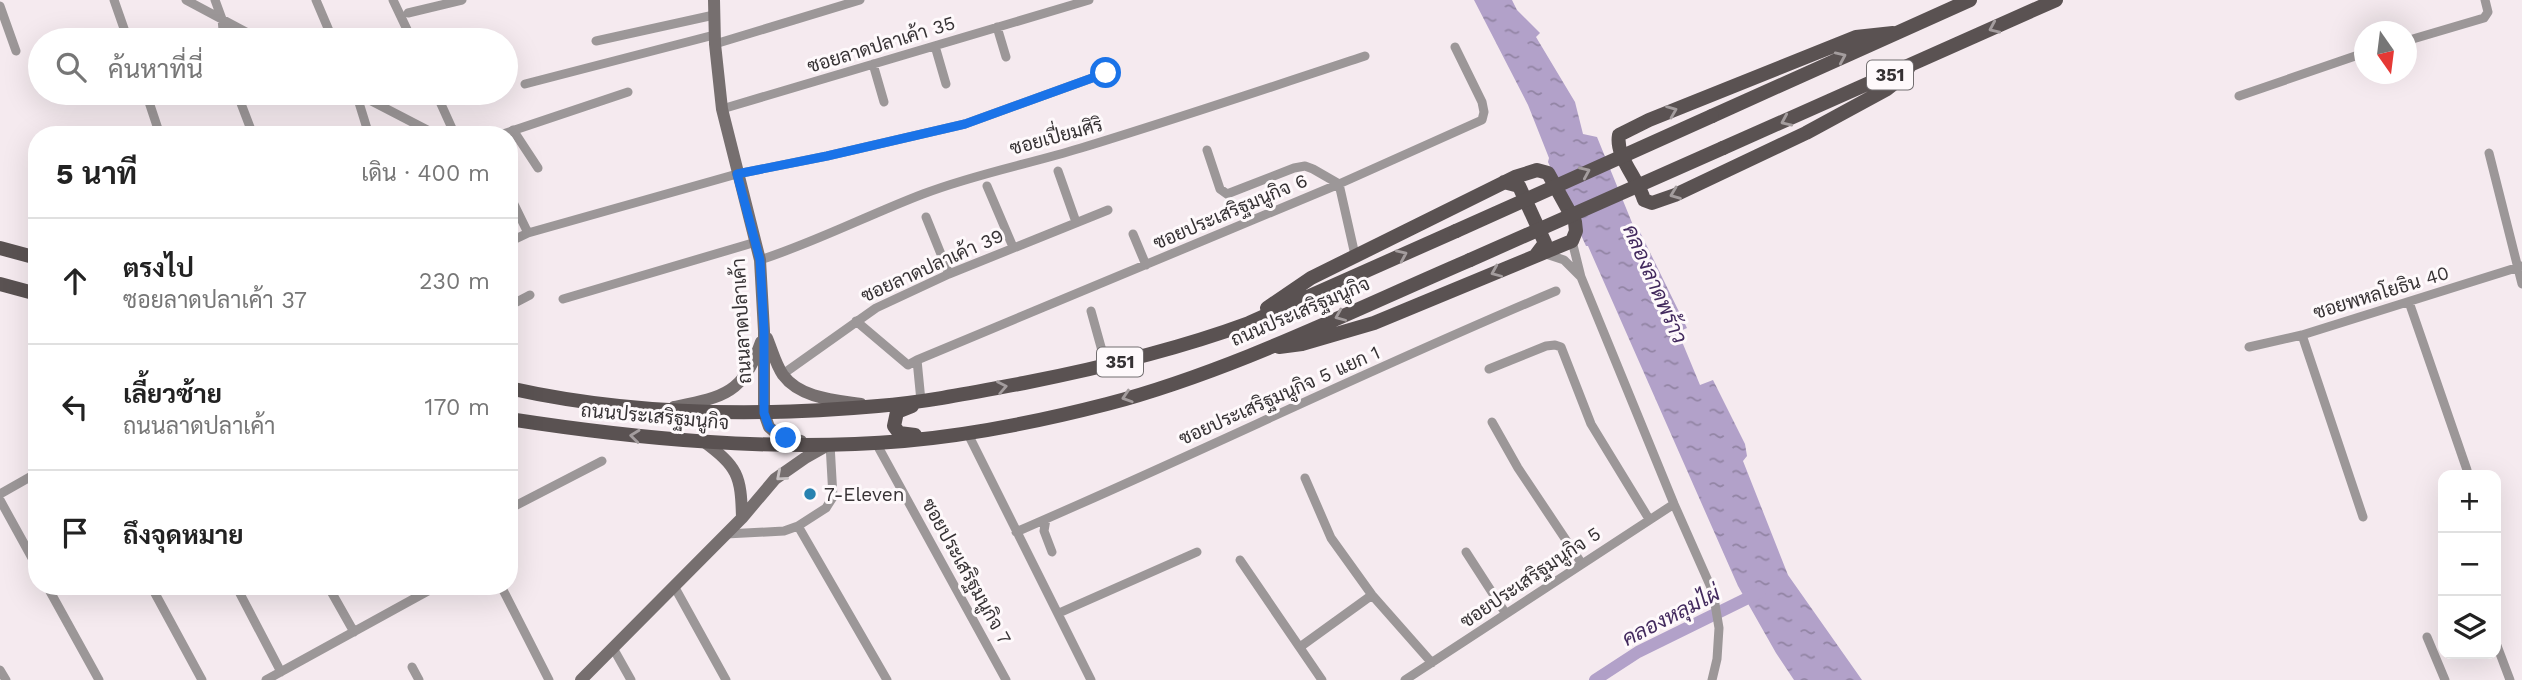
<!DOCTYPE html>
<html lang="th">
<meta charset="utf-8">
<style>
:root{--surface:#fff;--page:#f2f2f2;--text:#222;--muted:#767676;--line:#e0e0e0}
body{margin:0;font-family:"Work Sans",Sarabun,sans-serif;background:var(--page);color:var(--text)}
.controls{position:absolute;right:21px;bottom:21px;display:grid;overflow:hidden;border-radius:14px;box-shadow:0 7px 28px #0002}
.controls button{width:63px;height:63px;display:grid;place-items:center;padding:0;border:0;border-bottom:2px solid var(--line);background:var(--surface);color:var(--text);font:35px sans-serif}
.compass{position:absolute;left:2354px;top:21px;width:63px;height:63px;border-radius:50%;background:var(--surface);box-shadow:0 7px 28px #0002;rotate:166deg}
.stop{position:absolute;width:21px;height:21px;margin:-16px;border:5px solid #1a73e8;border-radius:50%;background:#fff}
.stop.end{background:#1a73e8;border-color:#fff;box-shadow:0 2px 7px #0008}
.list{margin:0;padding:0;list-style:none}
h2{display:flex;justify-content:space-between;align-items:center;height:91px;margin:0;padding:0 28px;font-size:30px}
h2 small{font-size:23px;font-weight:400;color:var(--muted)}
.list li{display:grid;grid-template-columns:46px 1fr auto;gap:21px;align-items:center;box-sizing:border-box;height:126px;padding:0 28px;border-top:2px solid var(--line)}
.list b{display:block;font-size:26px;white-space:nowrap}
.list p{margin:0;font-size:23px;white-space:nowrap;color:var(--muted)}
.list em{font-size:23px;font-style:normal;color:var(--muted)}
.icon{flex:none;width:38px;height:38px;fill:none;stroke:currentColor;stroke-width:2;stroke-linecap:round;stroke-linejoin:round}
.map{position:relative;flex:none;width:2522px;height:680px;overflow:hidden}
.search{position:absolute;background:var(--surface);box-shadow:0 7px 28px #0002;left:28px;top:28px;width:490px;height:77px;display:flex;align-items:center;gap:18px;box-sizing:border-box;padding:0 24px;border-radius:38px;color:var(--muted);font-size:26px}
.panel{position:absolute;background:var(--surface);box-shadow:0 7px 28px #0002;left:28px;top:126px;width:490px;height:469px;border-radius:28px}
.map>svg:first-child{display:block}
.water{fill:url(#water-ripples)}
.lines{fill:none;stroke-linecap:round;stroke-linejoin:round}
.canal{stroke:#b2a1c9;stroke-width:12}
.street{stroke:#9c9798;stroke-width:9}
.secondary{stroke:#766f6f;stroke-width:12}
.primary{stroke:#5a5252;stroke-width:14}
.primary-bridge{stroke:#5a5252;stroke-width:14}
.oneway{stroke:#a49d9e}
.oneway2{stroke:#c8c2c3}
.route{stroke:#1a73e8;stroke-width:9}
.poi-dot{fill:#2882b0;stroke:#fef9fb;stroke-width:2.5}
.labels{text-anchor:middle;stroke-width:6;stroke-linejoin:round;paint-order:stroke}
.shield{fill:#fef9fb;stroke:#726e70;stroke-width:2}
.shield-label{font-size:18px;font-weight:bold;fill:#363234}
.street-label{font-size:19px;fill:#363234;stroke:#fef9fb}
.poi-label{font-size:19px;fill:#363234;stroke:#fef9fb;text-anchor:start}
.water-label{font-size:21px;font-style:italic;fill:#432a5e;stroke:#fef9fb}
</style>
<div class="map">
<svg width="2522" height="680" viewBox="0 0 2522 680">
<defs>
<pattern id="water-ripples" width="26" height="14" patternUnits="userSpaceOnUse" patternTransform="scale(1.75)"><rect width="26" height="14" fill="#b2a1c9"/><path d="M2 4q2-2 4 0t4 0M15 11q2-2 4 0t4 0" fill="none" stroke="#9284a4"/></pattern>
</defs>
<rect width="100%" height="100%" fill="#f5eaef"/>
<path class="water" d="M1474 0H1512L1517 10 1540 33 1536 37 1575 102 1583 134 1597 137 1635 230H1639L1687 328 1678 332 1700 385 1713 380 1745 444 1747 456 1743 461 1788 575 1862 680H1794L1776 653 1738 586 1588 246H1586L1548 162 1549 158 1528 105Z"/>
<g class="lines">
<path class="canal" d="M1595 680 1638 652 1760 592"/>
<path class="street" d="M114 0 128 40
M186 0 261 40
M215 0 222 19 224 40
M316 0 333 40
M393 0 412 40
M0 6 16 51
M408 13 462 0
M997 27 1006 57
M596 41 714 15
M2406 41 2484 18 2488 12 2485 0
M715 44 860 0
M935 46 946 84
M873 64 884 102
M525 84 714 35
M146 93 160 135
M237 93 253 135
M356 93 437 135
M356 93 369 135
M436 93 455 135
M2239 96 2364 53
M722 109 1089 0
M513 130 538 168
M500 135 628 92
M1207 150 1220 189 1227 194 1294 168 1305 166 1313 169 1339 184 1355 255
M2489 153 2522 284
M1058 171 1076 222
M987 186 1013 247
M509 194 528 233 737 174 827 156 965 124 1106 73
M926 217 949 274
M1133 234 1146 265
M1572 241 1581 277 1674 504 1713 592 1719 628 1717 659 1712 680
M509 242 528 233
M1543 253 1564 260 1580 276
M760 260C816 242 868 215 923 194 975 174 1029 164 1081 148 1176 119 1271 87 1365 56
M563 299 756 242
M2409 302 2467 470
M509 306 530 295
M1091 311 1106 365
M856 321 908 365 917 360
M2302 335 2363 517
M2249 347 2302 335 2522 266
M1489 369 1546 346 1555 345 1561 347 1591 424 1649 519
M783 374 876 308 949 274 1108 210
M921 401 917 360 1339 184 1482 120 1484 112 1482 102 1455 47
M1492 422 1518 468 1582 564
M967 432 1091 680
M876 443 1006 680
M1305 478 1331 538 1372 595 1432 663
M0 494 37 473
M0 500 37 567
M509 509 602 461
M1046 519 1044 531 1052 552
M798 526 887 680
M1016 532C1197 454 1374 367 1556 291
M726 534 784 531 798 526 826 508 833 497 830 444
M1466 552 1506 614
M1240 560 1322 680
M47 586 99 680
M151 586 202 680
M236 586 281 672
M328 586 354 632
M413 586 418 596
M501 586 549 680
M674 586 726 680
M1059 613 1197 552
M2427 637 2445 680
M2496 643 2510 680
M1300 647 1372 595
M613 648 631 680
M412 667 419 680
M0 670 6 680
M266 680 437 586
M1405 680 1674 504"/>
<path class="secondary" d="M714 0 715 44 722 109 760 260 764 331V413L769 427 777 434 801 441
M767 338C772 350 776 365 783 375 800 398 834 400 861 404
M674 407C724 397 743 394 761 342
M703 441C738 467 741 475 742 518
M581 680 742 518 775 479 805 458 828 445"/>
<path class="primary" d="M1893 33 1856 37 1649 120 1619 135C1615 157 1638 178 1644 200L1652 203 1675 195 1806 133 1887 89 1902 77 1909 67
M1712 116 1970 0
M1723 148 2056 0
M1504 182 1519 186 1545 243 1536 255
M0 248 37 258
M0 284 37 294
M1267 308 1311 278 1515 177 1537 170 1548 173 1575 222 1576 231 1572 241 1374 323 1302 344 1279 347
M509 388C629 415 756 417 878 406 927 402 976 392 1024 383 1100 368 1176 350 1249 323L1456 231
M912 406 897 412 894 426 899 433 915 435
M509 419C639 439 772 452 904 441 971 435 1041 421 1107 404 1232 371 1351 311 1470 260"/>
<path class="primary-bridge" d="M1456 231 1712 116
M1470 260 1723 148"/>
</g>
<defs><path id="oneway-chevron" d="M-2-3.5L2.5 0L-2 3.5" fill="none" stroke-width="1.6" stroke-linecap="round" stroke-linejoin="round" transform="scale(1.75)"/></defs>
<g class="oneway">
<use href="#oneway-chevron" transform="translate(1994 28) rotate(156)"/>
<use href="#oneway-chevron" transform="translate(1841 57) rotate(-24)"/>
<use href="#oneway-chevron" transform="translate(1672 111) rotate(-22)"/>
<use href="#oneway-chevron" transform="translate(1786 121) rotate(156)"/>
<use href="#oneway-chevron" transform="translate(1585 172) rotate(-24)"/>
<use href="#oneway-chevron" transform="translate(1675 194) rotate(159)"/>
<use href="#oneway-chevron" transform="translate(1402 255) rotate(-24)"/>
<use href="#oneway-chevron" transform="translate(1496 272) rotate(157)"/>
<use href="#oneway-chevron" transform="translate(1340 316) rotate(157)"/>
<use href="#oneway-chevron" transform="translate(1002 387) rotate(-11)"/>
<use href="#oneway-chevron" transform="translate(1127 397) rotate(162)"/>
<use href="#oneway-chevron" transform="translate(635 436) rotate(-174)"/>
</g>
<use class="oneway2" href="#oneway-chevron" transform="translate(781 476) rotate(139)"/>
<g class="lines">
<path class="route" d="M786 438 769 427 764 413V331L760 260 737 174 827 156 965 124 1106 73"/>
</g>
<circle class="poi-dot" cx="810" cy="494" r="7"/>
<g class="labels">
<g class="shield">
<rect x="1867" y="60.5" width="46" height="29" rx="5"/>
<rect x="1097" y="347.5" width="46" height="29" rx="5"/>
</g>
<g class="shield-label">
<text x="1890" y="81">351</text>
<text x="1120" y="368">351</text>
</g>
<g class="street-label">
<text transform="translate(881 44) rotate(-17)" y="7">ซอยลาดปลาเค้า 35</text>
<text transform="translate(1056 136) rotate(-15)" y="7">ซอยเปี่ยมศิริ</text>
<text transform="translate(1230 211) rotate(-23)" y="7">ซอยประเสริฐมนูกิจ 6</text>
<text transform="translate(932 265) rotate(-24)" y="7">ซอยลาดปลาเค้า 39</text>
<text transform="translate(2381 292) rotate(-17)" y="7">ซอยพหลโยธิน 40</text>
<text transform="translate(1300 311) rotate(-23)" y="7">ถนนประเสริฐมนูกิจ</text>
<text transform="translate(741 321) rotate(-93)" y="7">ถนนลาดปลาเค้า</text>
<text transform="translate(1279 395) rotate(-24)" y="7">ซอยประเสริฐมนูกิจ 5 แยก 1</text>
<text transform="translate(655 416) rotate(5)" y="7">ถนนประเสริฐมนูกิจ</text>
<text transform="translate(967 571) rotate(61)" y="7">ซอยประเสริฐมนูกิจ 7</text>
<text transform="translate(1530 577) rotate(-34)" y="7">ซอยประเสริฐมนูกิจ 5</text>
</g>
<g class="poi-label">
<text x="824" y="501">7-Eleven</text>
</g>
<g class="water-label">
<text transform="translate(1655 284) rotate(66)" y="7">คลองลาดพร้าว</text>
<text transform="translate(1671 616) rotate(-27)" y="7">คลองหลุมไผ่</text>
</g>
</g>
</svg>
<div class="controls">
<button>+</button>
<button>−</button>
<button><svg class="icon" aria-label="layers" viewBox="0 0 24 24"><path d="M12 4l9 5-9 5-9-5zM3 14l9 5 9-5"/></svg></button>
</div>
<svg class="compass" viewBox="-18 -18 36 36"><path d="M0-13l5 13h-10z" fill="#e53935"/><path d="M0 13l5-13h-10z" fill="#767676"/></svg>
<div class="stop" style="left:1106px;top:73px"></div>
<div class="stop end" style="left:786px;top:438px"></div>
<div class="search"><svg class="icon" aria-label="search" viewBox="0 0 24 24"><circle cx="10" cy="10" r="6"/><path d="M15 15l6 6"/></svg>ค้นหาที่นี่</div>
<section class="panel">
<h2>5 นาที<small>เดิน · 400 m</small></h2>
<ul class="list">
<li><svg class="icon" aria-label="ahead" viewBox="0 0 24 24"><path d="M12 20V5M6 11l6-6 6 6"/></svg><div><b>ตรงไป</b><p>ซอยลาดปลาเค้า 37</p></div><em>230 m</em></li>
<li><svg class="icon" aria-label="left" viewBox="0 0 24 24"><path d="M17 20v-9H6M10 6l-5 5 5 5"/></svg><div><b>เลี้ยวซ้าย</b><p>ถนนลาดปลาเค้า</p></div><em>170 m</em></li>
<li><svg class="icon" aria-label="arrive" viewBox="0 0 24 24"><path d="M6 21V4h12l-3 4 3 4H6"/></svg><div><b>ถึงจุดหมาย</b></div></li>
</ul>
</section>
</div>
